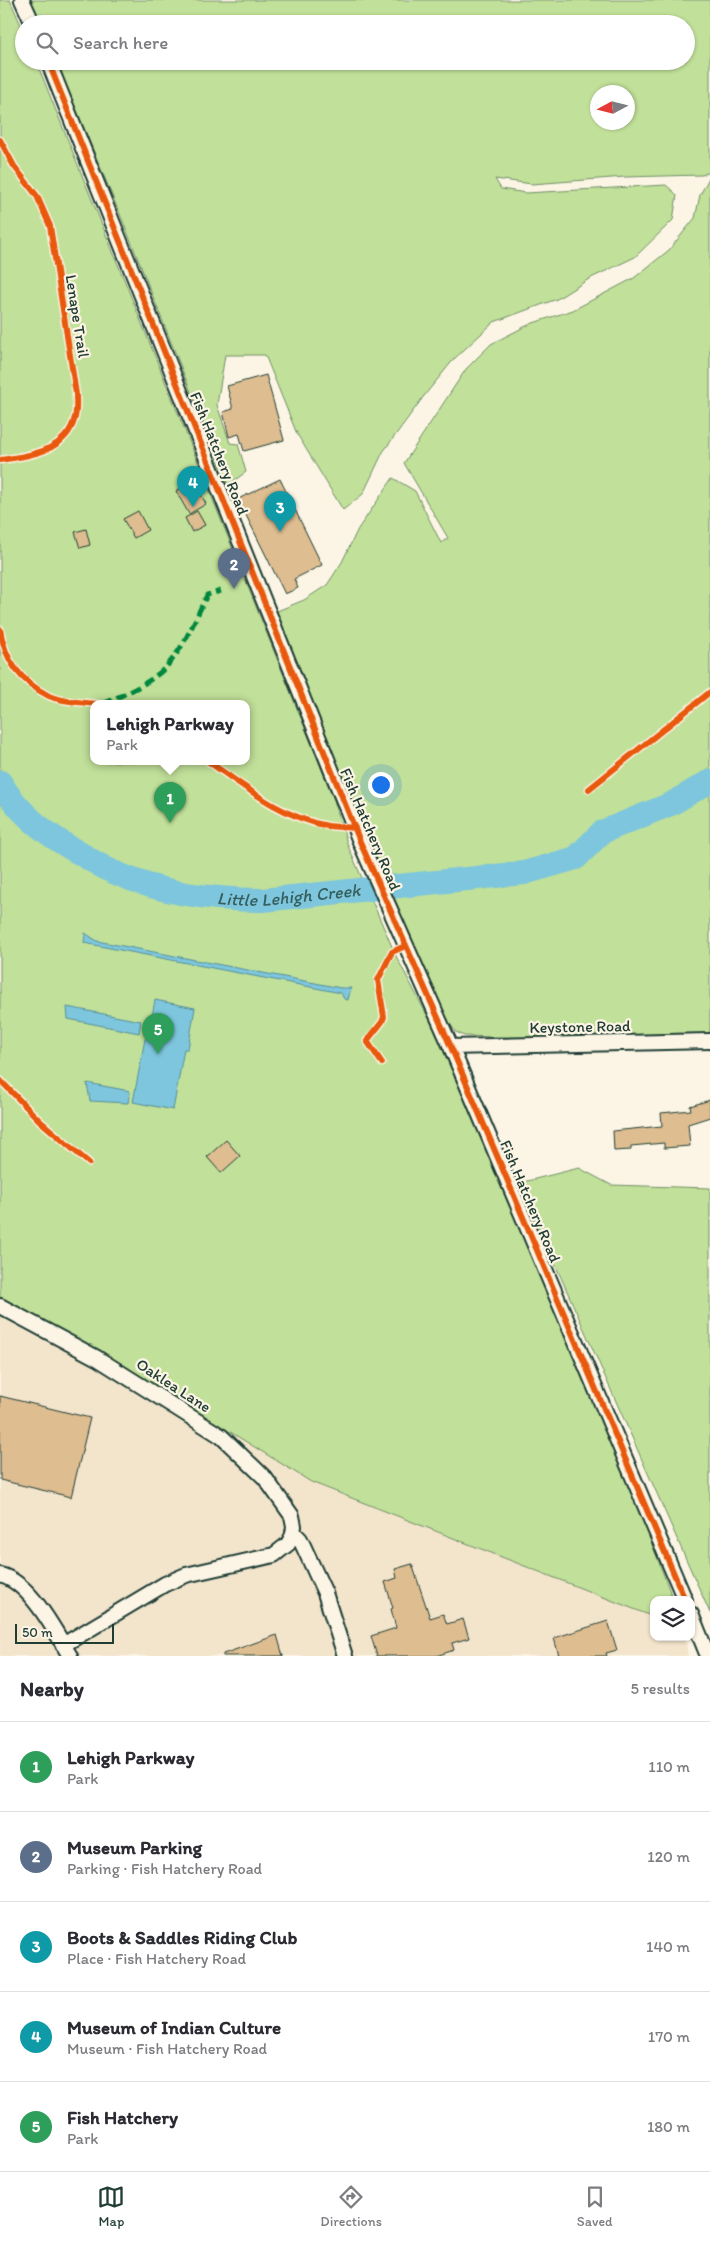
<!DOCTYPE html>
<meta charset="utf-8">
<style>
:root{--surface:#fff;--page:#f2f2f3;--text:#2b2b33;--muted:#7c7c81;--line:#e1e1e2;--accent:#1f3d34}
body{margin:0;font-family:Itim,sans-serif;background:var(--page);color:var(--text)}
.controls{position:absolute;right:15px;bottom:15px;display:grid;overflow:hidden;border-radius:10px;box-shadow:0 1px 4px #0004}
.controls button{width:45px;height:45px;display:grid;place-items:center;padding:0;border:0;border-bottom:1px solid var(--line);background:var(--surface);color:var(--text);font:25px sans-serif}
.compass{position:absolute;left:590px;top:85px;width:45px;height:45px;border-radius:50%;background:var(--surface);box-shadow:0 1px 4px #0004;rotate:263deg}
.scale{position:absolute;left:15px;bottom:12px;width:99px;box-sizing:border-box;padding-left:5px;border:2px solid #1f3d34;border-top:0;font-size:14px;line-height:18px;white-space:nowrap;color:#1f3d34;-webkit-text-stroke:4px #fcf5e5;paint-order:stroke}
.you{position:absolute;left:380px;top:784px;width:18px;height:18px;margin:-12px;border:4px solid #fff;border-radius:50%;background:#1a73e8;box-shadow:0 0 0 8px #1a73e833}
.badge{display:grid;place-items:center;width:32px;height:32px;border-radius:50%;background:var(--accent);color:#fff;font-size:16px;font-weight:700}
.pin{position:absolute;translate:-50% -41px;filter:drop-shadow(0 1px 2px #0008)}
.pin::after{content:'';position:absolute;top:26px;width:18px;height:15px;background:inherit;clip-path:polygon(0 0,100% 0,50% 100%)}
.popup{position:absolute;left:90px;top:700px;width:160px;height:65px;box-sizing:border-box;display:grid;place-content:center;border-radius:10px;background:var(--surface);filter:drop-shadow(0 1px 4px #0005);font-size:16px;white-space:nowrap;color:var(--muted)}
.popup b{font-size:19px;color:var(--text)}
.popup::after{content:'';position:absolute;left:50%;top:100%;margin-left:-10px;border:10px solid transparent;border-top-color:var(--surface)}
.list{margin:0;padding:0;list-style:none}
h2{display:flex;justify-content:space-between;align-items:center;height:65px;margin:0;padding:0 20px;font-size:21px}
h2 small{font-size:16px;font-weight:400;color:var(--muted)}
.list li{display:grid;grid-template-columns:32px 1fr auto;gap:15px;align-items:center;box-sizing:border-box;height:90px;padding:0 20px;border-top:1px solid var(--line)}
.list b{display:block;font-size:19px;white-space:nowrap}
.list p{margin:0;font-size:16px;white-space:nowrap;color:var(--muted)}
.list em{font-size:16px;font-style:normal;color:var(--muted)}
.icon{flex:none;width:28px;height:28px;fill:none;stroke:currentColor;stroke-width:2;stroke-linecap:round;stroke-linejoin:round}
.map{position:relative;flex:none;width:710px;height:1656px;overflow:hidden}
.search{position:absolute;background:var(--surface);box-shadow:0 1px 4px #0004;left:15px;right:15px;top:15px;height:55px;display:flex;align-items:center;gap:12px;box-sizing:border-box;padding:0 18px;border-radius:28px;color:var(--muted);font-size:19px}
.sheet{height:515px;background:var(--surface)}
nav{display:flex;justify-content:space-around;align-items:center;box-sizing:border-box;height:70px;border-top:1px solid var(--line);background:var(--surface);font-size:14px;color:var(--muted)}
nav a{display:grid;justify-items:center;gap:2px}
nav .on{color:var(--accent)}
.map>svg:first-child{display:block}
.built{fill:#f3e4cc}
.green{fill:#c1e099;stroke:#708e66;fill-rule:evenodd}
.water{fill:#7dc6dd;stroke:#578f99}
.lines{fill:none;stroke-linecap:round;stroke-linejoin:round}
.river{stroke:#7dc6dd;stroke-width:24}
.building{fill:#debd90;stroke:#1f3d34}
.minor-casing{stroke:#1f3d34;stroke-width:18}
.minor{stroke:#fcf5e5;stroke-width:14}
.quiet{stroke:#00873e;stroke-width:5;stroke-dasharray:10 5;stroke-linecap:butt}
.cycleway-casing{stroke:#fcf5e5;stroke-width:9}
.cycleway{stroke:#e8590c;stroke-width:6}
.labels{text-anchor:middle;stroke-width:4.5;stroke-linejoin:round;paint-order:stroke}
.street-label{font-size:16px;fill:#1f3d34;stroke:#fcf5e5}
.water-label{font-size:18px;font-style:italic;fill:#365f5e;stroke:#fcf5e5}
</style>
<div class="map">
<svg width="710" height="1656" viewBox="0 0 710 1656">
<rect width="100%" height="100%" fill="#fcf5e5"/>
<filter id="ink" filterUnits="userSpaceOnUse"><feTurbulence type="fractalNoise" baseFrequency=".02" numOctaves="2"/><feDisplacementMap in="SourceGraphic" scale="10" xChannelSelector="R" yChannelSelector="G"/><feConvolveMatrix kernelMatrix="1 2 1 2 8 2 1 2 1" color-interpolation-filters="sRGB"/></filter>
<g filter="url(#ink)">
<path class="built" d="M0 1297 98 1350 311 1482 654 1617V1637H685L688 1656H0Z"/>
<path class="green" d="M0 0H10L24 32V61H36L334 800 348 846 397 958 447 1053 611 1433 673 1600H654V1617L311 1482 98 1350 0 1297ZM94 704H246V762H94Z
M30 0H710V172L702 175 625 177 532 184 495 179 501 189 526 193 666 185 677 195 673 220 635 257 589 279 557 299 494 322 454 359 424 396 383 452 363 494 343 510 297 434 265 355H225L217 405 230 443 238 444 246 472 228 485 124 224 56 61H686V24H40ZM598 92H628V122H598Z
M710 176V1034L533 1038 464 1036 456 1032 447 1020 337 770 278 624 277 611 304 600 327 585 342 562 358 529 393 478 415 491 441 543 448 538 404 463 466 369 491 344 530 324 573 310 634 278 669 250 695 218 700 195Z
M579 1168 611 1185 710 1188V1613L519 1183Z"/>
<path class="water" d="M85 933 97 941 341 988H351L348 1000 344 999 341 993 84 943Z
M155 1000 195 1008 188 1049H184L173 1110 133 1102 145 1039 148 1038Z
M67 1007 141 1021 139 1033 68 1019Z
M87 1083 130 1091 128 1103 90 1101Z"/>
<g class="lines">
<path class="river" id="s1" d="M0 782C20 815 47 835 81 854 93 861 105 869 118 874 163 894 214 900 263 900L524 873 576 858 602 832 671 804 710 781"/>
</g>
<path class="building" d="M266 375 284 440 244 451 239 434 229 437 223 412 233 409 227 386Z
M280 479 322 565 294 579 298 588 285 594 238 499Z
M194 481 206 504 189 514 176 491Z
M138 511 148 530 134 538 123 519Z
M197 511 205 525 192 532 185 518Z
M86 529 90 545 80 548 75 532Z
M710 1100V1117L688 1124 690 1146 664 1148V1143L631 1146V1150L614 1151 613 1131 662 1126 661 1113 691 1110 690 1106Z
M226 1140 240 1156 221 1173 207 1157Z
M0 1396 90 1418 71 1497 0 1480Z
M412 1564 430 1618 443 1614 447 1624 463 1619 469 1638 452 1643 454 1650 436 1656H377L371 1636 396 1628 391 1609 393 1608 385 1582 397 1578 395 1569Z
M608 1621 617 1650 606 1653 607 1656H559L554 1638Z
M277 1635 283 1656H223V1654Z"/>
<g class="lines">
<defs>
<path id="minor" d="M22 0 33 24
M48 61 361 844 451 1047 685 1600
M451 1047 710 1041
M0 1306 97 1358 221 1436 265 1478 292 1516 294 1526 293 1535 288 1544 274 1555 186 1575 165 1584 63 1645
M293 1532 300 1539 325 1593 345 1656
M0 1575C30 1582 55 1631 70 1656
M691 1614 708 1656"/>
</defs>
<use href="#minor" class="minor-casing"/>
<use href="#minor" class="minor"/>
<path class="quiet" d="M103 704C124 694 147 685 164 669 184 649 195 619 207 595L221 591"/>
<defs>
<path id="cycleway" d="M48 61 361 844 451 1047 685 1600
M0 140 14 166 37 196 50 226 76 394C76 401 77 410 75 417 67 451 30 456 0 460
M0 629C5 661 20 681 49 696 62 702 82 702 96 704
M209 762C245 787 283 818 328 826 337 827 346 827 355 828
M589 789 710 692
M382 1063 367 1041 382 1022 384 1017 378 980 392 952 405 946
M0 1080 40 1121 89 1163"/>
</defs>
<use href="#cycleway" class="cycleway-casing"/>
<use href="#cycleway" class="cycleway"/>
</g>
</g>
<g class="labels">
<g class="street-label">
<text transform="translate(78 316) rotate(81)" y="6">Lenape Trail</text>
<text transform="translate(220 453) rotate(68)" y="6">Fish Hatchery Road</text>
<text transform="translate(371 829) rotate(67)" y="6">Fish Hatchery Road</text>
<text transform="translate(580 1026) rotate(-1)" y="6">Keystone Road</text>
<text transform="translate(531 1201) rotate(67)" y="6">Fish Hatchery Road</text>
<text transform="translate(174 1385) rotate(33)" y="6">Oaklea Lane</text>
</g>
<g class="water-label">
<text dy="6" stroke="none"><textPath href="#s1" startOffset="326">Little Lehigh Creek</textPath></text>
</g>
</g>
</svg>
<div class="controls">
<button><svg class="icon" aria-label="layers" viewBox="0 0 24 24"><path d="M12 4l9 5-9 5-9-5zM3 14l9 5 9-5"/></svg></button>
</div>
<svg class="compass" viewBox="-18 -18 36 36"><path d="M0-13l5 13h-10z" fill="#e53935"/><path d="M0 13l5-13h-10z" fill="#7c7c81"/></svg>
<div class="scale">50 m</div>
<div class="you"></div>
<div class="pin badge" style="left:170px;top:823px;background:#2e9e5b">1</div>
<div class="popup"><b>Lehigh Parkway</b>Park</div>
<div class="pin badge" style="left:234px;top:589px;background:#5c6f8a">2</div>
<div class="pin badge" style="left:280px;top:532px;background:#0f9aa8">3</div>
<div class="pin badge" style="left:193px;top:507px;background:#0f9aa8">4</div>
<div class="pin badge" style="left:158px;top:1054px;background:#2e9e5b">5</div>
<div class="search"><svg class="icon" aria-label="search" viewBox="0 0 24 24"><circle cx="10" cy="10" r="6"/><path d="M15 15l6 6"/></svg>Search here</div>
</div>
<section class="sheet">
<h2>Nearby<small>5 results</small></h2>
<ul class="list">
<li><span class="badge" style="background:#2e9e5b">1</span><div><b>Lehigh Parkway</b><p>Park</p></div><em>110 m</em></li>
<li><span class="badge" style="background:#5c6f8a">2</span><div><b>Museum Parking</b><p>Parking · Fish Hatchery Road</p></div><em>120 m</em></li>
<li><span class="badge" style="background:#0f9aa8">3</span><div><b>Boots &amp; Saddles Riding Club</b><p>Place · Fish Hatchery Road</p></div><em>140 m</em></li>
<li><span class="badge" style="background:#0f9aa8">4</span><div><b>Museum of Indian Culture</b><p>Museum · Fish Hatchery Road</p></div><em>170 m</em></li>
<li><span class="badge" style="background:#2e9e5b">5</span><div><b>Fish Hatchery</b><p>Park</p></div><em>180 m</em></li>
</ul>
</section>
<nav>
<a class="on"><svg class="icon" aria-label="map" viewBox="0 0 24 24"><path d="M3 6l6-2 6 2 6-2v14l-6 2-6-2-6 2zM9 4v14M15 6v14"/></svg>Map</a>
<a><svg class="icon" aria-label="directions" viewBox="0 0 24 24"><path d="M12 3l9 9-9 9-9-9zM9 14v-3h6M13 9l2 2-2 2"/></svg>Directions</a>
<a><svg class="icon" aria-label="saved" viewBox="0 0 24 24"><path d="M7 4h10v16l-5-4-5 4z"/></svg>Saved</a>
</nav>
